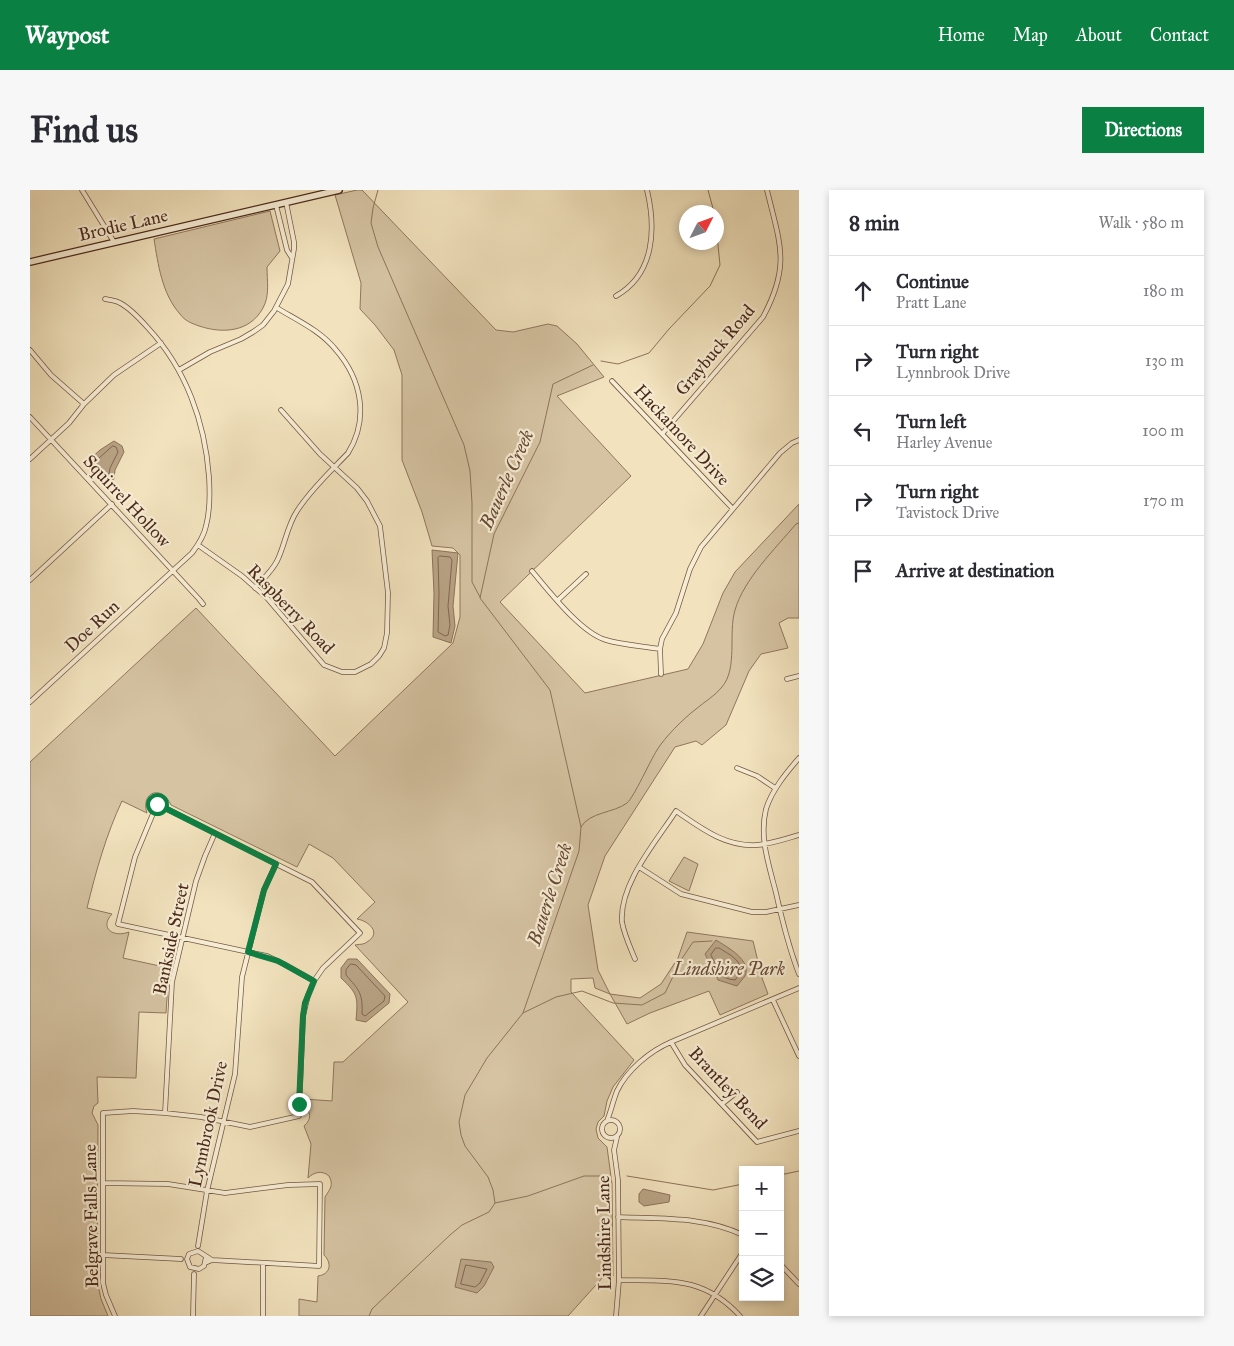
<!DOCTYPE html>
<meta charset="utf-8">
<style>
:root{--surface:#fff;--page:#f7f7f7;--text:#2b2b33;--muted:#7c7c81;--line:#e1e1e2;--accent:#0b8043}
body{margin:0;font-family:"IM FELL Great Primer",serif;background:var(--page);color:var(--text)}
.controls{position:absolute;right:15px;bottom:15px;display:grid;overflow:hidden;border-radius:0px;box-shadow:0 2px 8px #0003}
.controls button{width:45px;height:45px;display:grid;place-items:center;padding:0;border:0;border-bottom:1px solid var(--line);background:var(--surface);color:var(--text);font:25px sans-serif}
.compass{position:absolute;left:649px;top:15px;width:45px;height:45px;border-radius:50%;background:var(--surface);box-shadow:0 2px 8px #0003;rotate:48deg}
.stop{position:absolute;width:15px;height:15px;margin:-11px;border:4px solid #0b8043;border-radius:50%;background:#fff}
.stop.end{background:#0b8043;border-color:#fff;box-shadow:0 1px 5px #0008}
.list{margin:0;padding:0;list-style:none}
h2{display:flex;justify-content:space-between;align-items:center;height:65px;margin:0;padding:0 20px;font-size:21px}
h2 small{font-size:16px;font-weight:400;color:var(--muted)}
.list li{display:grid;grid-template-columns:32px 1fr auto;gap:15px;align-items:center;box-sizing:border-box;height:70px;padding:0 20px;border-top:1px solid var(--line)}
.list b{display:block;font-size:19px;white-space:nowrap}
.list p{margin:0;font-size:16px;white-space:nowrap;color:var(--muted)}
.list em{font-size:16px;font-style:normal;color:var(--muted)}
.icon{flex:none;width:28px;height:28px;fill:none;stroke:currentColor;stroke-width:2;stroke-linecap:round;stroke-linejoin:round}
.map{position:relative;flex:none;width:769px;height:1126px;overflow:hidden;border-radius:0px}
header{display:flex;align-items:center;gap:30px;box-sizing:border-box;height:70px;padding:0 25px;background:var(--accent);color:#fff}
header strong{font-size:24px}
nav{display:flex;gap:28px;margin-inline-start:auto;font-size:18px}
.intro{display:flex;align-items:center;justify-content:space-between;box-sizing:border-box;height:120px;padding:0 30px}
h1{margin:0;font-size:35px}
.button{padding:12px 22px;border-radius:0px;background:var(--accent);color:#fff;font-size:18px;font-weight:700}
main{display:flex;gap:30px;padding:0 30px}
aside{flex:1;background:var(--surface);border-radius:0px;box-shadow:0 2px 8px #0003}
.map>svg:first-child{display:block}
.green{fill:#d5c3a2;stroke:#90765e}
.water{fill:#b9a486;stroke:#8d735b}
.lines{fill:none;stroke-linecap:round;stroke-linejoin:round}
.shore{stroke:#826650;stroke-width:1}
.stream{stroke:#8d735b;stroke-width:1}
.street-casing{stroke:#745843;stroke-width:5.5}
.secondary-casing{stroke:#4a291a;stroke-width:8}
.street{stroke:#f7edd5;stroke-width:4}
.secondary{stroke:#f7edd5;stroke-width:5.5}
.route{stroke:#0b8043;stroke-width:6}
.labels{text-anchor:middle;stroke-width:4.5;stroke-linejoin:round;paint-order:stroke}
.street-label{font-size:18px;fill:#4a291a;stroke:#f7edd5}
.park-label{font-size:18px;font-style:italic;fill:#664835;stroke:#f7edd5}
.water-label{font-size:19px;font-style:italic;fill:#664835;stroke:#f7edd5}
</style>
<header>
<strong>Waypost</strong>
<nav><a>Home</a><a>Map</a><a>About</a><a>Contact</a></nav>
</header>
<div class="intro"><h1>Find us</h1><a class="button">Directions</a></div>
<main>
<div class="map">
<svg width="769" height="1126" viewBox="0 0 769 1126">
<rect width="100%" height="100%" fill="#f2e3be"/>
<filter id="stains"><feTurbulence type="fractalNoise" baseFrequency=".004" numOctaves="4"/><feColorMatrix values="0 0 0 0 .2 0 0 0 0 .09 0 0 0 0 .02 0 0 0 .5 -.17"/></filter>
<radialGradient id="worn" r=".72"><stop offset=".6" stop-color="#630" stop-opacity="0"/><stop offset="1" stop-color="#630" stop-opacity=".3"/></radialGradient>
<path class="green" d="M327 0H332L466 140 483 142 518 134 527 136 547 154 574 187 527 206 601 286 470 412 555 503 658 479 673 454 693 403 705 382 769 314V428H758L749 433 758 458 731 464 719 481 696 535 672 555 666 551 645 557 575 666 558 715 568 780 580 804 610 808 631 794 648 768 657 742 723 751 732 788 738 804 690 825 679 801 620 823 597 834 580 804 565 798 563 788 541 789V802L604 870 583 897 577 911 574 926 568 932 566 939 568 948 577 957 582 994 583 1086H574L538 1126H269V1109L287 1112 288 1086C301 1084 302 1073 294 1065L295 1007C300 999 304 995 299 986 292 980 284 982 278 988L281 954 274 936C282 929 281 922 274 915V909L302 911 304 872H313L378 812 325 755C329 754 333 755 337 752 352 743 339 731 327 729L345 712 303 668 279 654 267 677 141 615C132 594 110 602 117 623L92 611C76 645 66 681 57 718L82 724C69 738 83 748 99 742L93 768 139 778 136 823 109 822 106 888 67 887 68 913 64 916 62 923 68 935 67 1090 71 1109 78 1126H0V572L166 418 305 566 423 453 430 427V365L423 358 402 356 392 322 372 270V185L364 160 345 135 330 119 331 93 305 5Z
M240 21 250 61 237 77C237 91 240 105 233 118 220 142 193 144 169 136 161 133 155 131 150 124 132 104 128 74 124 49Z
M654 667 668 674 659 701 639 691Z"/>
<path class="water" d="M84 251 92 256 94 262 85 280 84 289C73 294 58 282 59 270L70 260Z
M402 360 428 363 423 416 425 436 421 453 403 447 404 403Z
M686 750C697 757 722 770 715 786 713 789 709 793 707 796L688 790 675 764Z
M318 769H327L360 804 359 813 336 832 326 830C328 807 328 804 311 788V778Z
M613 999 640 1005 639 1012 614 1016 609 1012V1004Z
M431 1069 461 1072 464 1077 454 1096 447 1103 425 1097Z"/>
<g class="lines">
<path class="shore" d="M83 256 86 257 88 262 80 278 79 284 76 286 66 277 64 273Z
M410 366 420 367 422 370 418 416 420 435 418 445 415 446 408 442 409 403 408 368Z
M686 758H689C702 766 719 774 705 790 689 789 688 779 681 765Z
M321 774 326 775 355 806 354 811 335 826 332 824C333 803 329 800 316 785V780Z
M436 1075 457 1079 450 1093 445 1097 431 1094Z"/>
<path class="stream" d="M348 0 343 18 341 33 348 57 434 255 440 281 442 313V392L450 407
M678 0 684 22
M571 171 588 174 619 163 639 139 680 96 690 75 686 35
M551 637C559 622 584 623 597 613 604 607 620 571 627 560 635 547 653 529 666 519 674 512 685 506 692 497 708 478 698 444 705 420 714 389 745 359 766 334L769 333
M493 823 526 807 552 801 583 813 612 815 635 803 651 770 663 752 682 751
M750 985 769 981
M597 986 683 1000 713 994
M465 1013 498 1006 554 986H573
M339 1126 342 1119 420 1045 432 1035 459 1022 465 1013 463 1000 458 987 435 956 431 945 429 932 435 905 457 868 493 823 549 661 551 637 520 500 450 408 464 344 510 252 523 194 563 175"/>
<defs>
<path id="street" d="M52 0 84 52
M246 15 257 60 262 68
M586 106C625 84 626 38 617 0
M0 160 21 185 54 214
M149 180 180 162 211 149 223 142 233 135 244 121 258 94 264 59V52L256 12
M582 191 703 319
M0 227 169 409 173 414
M632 244 733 127C761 75 750 54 737 0
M0 269 39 233 54 214 84 185 131 153
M168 355 212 386 237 408 294 475 312 482H325L341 474 349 466 354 458 357 443 358 403 350 336 337 311 327 298 290 264 251 220
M502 381C519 401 551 443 576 450 593 455 612 456 630 459
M0 390 82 314
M225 398C233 389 242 381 247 371 255 355 257 336 267 321 281 299 301 281 318 263 339 229 332 190 306 160 291 141 267 130 247 118
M528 410 556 384
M631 484 630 459 632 449 646 423 660 379 671 357 750 263 762 253 769 250
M757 489 769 486
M0 512 162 363C168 355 174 346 176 336 180 321 180 303 179 287 175 232 156 179 118 138 110 129 100 118 90 113 85 110 79 110 75 109
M769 568C756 583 742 600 736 619 729 648 739 675 746 703 752 730 759 758 769 784
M707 578 727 586 745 598
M609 677 651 704 722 722H736L769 715
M605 769C600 757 594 744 592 732 589 694 626 652 646 621 671 638 695 657 727 655 741 654 755 649 769 645
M743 810 769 866
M641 852 655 875 727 952 769 941
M692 914 707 902
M135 923 142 792 166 691 175 666 185 643
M572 939a9 9 0 1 1 18 0a9 9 0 1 1-18 0Z
M577 931C581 921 583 911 587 901 597 880 620 861 641 852L769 798
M73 993 138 994 195 1003 258 995 290 994 289 1076 182 1070
M588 1027C630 1029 674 1026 713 1045
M168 1056 177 1001 205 884 212 787 234 700 246 674
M73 1065 151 1069
M175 1073 182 1070 168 1061 159 1064 157 1069 160 1077 169 1079 174 1076 176 1067
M750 1074 769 1094
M589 1090C640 1091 673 1086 710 1126
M85 1126 76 1105 73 1093V923L103 921 135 923 171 927 220 937 269 926 273 826 278 805 284 791 293 778 330 743 282 692 127 614 105 667 88 734 237 766 254 774 284 791
M163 1126 164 1084
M233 1126V1073
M586 1126 589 1090 588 990 584 960 587 947
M671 1126 713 1062"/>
<path id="secondary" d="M0 72 309 0"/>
</defs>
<use href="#street" class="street-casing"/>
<use href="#secondary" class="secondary-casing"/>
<use href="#street" class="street"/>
<use href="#secondary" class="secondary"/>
</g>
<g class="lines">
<path class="route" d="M127 614 246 674 234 700 218 762 248 771 284 791 275 813 273 826 269 914"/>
</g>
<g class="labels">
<g class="street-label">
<text transform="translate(93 35) rotate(-13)" y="6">Brodie Lane</text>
<text transform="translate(685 160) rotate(-50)" y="6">Graybuck Road</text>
<text transform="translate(652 245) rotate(47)" y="6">Hackamore Drive</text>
<text transform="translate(97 311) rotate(47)" y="6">Squirrel Hollow</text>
<text transform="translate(261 419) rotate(46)" y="6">Raspberry Road</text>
<text transform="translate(62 436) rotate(-43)" y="6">Doe Run</text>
<text transform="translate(141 749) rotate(-78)" y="6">Bankside Street</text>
<text transform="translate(698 898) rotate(47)" y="6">Brantley Bend</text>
<text transform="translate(178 934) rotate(-78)" y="6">Lynnbrook Drive</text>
<text transform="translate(61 1026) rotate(-91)" y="6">Belgrave Falls Lane</text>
<text transform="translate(574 1043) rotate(-91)" y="6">Lindshire Lane</text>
</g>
<g class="park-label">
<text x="699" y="785">Lindshire Park</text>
</g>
<g class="water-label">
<text transform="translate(476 289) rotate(-66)" y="7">Bauerle Creek</text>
<text transform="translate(519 704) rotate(-72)" y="7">Bauerle Creek</text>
</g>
</g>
<rect width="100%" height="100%" filter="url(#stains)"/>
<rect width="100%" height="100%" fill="url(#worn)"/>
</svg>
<div class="controls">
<button>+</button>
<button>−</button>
<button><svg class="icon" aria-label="layers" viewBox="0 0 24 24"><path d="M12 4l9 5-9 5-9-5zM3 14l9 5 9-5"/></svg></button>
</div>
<svg class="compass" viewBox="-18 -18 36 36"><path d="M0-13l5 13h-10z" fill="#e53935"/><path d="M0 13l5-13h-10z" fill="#7c7c81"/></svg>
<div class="stop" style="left:127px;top:614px"></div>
<div class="stop end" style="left:269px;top:914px"></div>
</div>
<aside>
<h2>8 min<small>Walk · 580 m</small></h2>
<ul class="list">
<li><svg class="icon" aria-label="ahead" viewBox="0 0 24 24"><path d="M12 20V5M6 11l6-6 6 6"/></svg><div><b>Continue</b><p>Pratt Lane</p></div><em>180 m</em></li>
<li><svg class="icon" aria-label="right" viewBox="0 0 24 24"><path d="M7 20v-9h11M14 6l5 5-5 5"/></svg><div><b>Turn right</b><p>Lynnbrook Drive</p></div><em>130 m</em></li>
<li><svg class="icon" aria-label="left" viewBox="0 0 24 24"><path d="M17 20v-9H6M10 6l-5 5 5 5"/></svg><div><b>Turn left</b><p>Harley Avenue</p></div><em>100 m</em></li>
<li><svg class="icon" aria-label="right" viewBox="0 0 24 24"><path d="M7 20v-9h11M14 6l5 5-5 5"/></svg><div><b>Turn right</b><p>Tavistock Drive</p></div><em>170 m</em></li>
<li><svg class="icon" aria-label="arrive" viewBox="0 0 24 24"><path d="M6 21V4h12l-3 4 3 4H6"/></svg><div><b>Arrive at destination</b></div></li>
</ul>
</aside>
</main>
